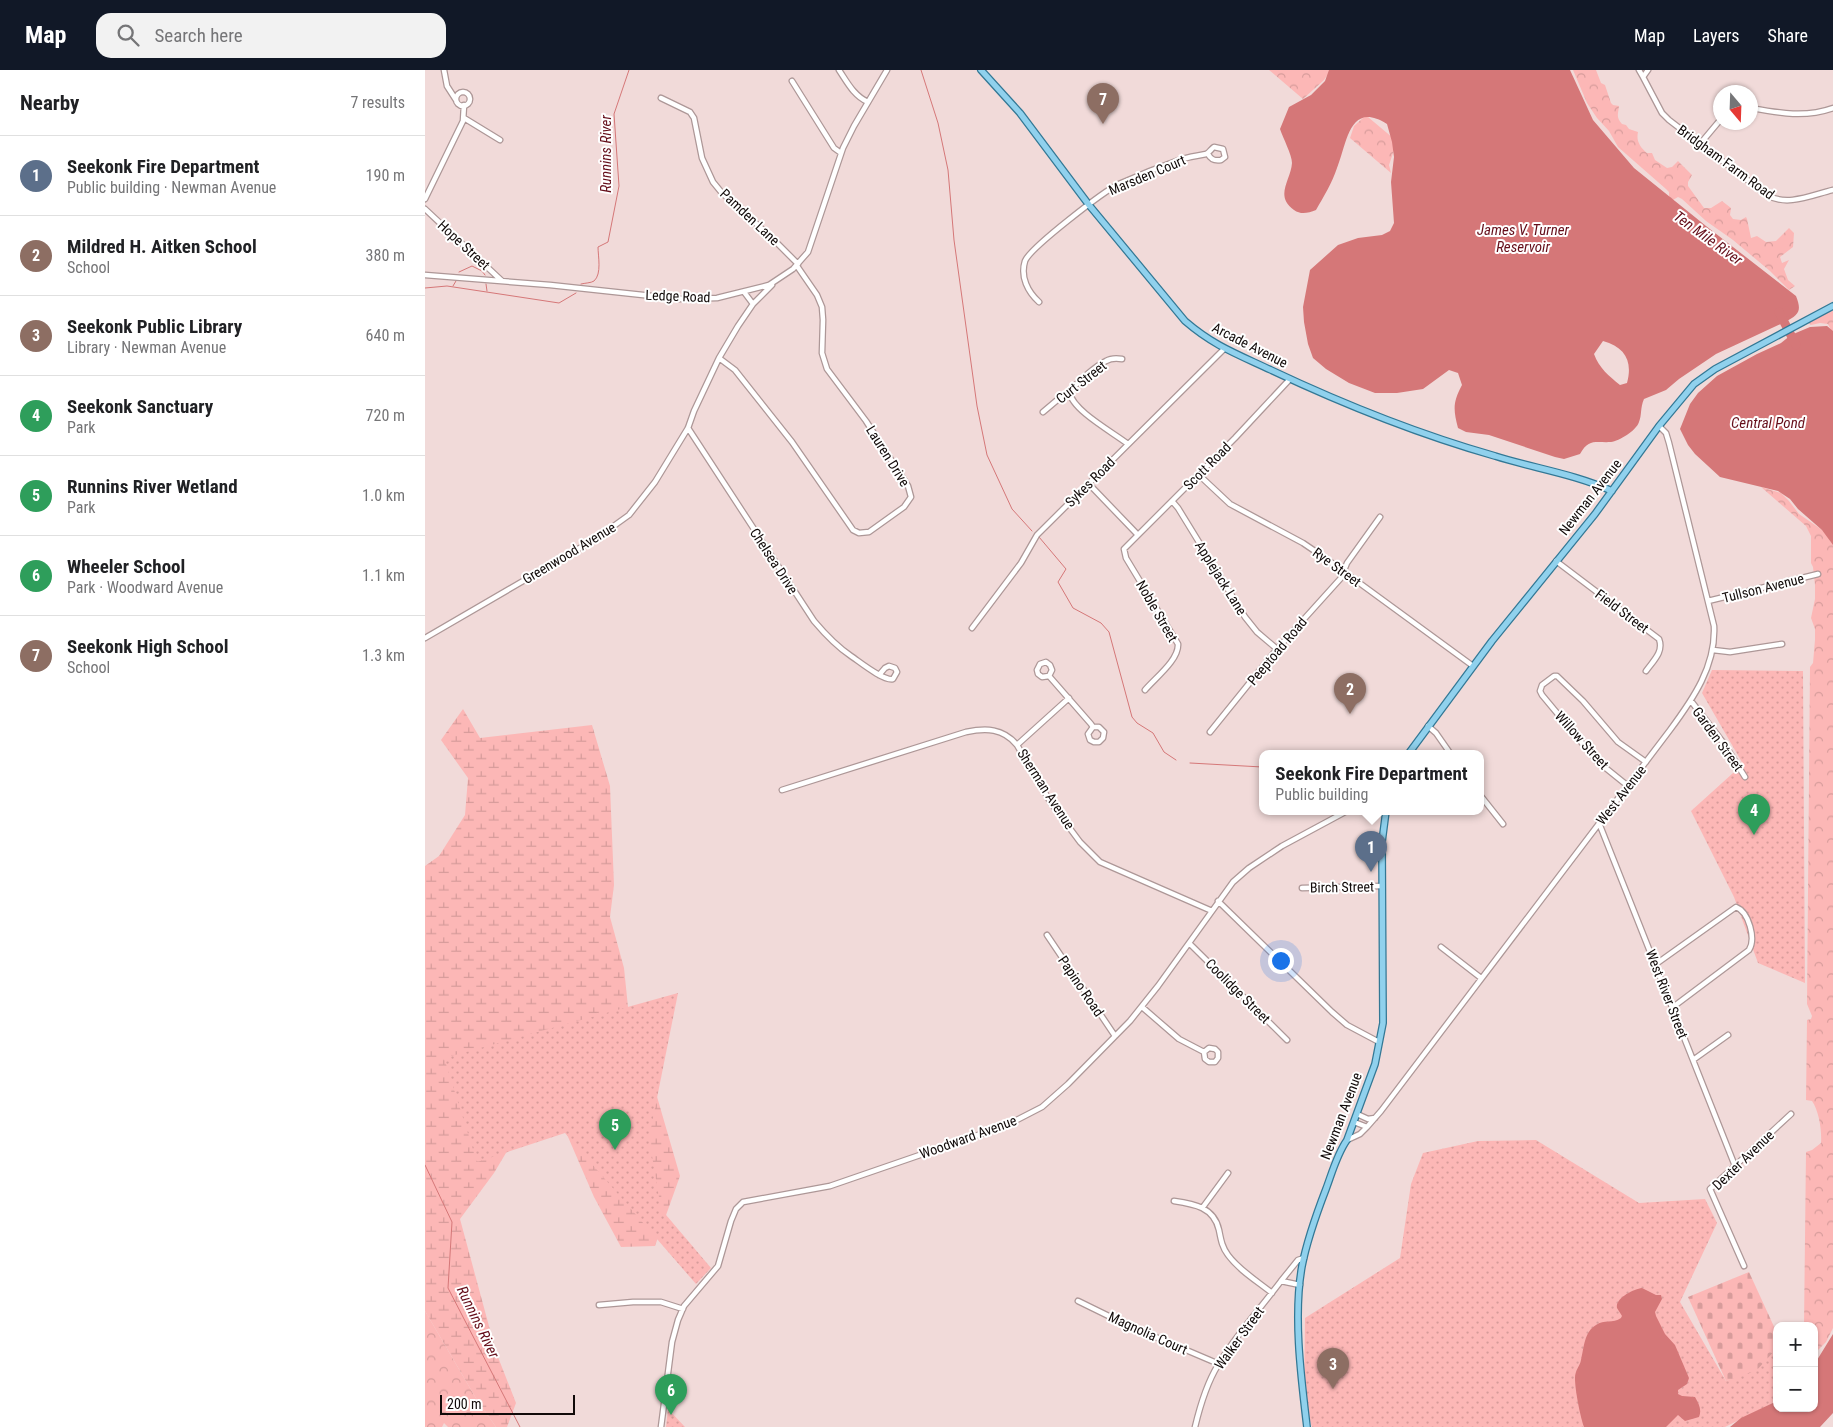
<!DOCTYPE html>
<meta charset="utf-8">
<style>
:root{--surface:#fff;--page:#f2f2f2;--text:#202124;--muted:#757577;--line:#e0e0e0;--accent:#111827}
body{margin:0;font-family:"Roboto Condensed",sans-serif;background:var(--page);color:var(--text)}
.controls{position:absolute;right:15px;bottom:15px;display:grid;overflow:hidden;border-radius:10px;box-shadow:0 1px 4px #0004}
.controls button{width:45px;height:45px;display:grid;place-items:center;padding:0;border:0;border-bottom:1px solid var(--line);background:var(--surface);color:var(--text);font:25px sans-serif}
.compass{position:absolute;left:1288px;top:15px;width:45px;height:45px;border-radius:50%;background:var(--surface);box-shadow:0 1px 4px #0004;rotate:161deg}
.scale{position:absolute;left:15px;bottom:12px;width:135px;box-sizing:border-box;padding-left:5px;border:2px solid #110a09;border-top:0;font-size:14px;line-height:18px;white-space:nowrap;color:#110a09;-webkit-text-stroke:4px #fff;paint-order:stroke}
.you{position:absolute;left:855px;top:890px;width:18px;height:18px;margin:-12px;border:4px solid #fff;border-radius:50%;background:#1a73e8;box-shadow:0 0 0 8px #1a73e833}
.badge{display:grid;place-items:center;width:32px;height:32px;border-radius:50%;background:var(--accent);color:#fff;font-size:16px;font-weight:700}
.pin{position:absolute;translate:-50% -41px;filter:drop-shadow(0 1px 2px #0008)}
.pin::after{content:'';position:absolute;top:26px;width:18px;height:15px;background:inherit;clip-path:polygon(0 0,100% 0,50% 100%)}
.popup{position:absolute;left:834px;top:680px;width:225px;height:65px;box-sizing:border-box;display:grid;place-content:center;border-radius:10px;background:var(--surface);filter:drop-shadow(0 1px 4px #0005);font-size:16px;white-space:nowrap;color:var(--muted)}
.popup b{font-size:19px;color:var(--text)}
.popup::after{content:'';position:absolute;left:50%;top:100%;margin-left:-10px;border:10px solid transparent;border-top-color:var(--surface)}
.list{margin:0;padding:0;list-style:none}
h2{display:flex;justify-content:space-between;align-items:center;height:65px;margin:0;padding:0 20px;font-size:21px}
h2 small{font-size:16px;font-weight:400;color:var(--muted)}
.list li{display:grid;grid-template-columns:32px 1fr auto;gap:15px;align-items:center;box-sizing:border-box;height:80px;padding:0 20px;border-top:1px solid var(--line)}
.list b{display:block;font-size:19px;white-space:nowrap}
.list p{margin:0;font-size:16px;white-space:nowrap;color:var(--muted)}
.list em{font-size:16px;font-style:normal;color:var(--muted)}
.icon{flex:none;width:28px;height:28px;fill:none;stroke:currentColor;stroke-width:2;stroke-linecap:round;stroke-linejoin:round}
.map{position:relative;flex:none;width:1408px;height:1357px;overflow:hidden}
header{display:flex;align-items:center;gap:30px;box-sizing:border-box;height:70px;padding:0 25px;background:var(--accent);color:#fff}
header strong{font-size:24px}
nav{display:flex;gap:28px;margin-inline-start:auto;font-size:18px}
.search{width:350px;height:45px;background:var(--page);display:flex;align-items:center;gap:12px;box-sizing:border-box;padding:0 18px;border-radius:15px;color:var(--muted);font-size:19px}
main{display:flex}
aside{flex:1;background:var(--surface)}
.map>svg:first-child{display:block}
.forest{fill:url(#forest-crowns)}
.wetland{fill:url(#wetland-marsh)}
.cemetery{fill:url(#cemetery-stones)}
.park{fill:url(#park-dots)}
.water{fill:#d57778;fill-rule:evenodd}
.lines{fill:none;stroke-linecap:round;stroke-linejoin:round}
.stream{stroke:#d57778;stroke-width:1}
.river{stroke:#d57778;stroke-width:9}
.minor-casing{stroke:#ad9797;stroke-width:7}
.major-casing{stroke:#337895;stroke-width:8}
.minor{stroke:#fff;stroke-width:4.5}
.major{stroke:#90d1ed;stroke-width:5.5}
.labels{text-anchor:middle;stroke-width:4;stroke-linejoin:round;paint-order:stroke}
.street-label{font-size:14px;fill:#110a09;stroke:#fff}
.water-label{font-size:15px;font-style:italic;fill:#650e1a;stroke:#fff}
</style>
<header>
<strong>Map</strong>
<div class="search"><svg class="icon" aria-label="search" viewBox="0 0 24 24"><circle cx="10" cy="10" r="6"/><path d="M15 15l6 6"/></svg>Search here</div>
<nav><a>Map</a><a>Layers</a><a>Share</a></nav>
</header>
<main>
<aside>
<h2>Nearby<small>7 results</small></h2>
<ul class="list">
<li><span class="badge" style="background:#5c6f8a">1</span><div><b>Seekonk Fire Department</b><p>Public building · Newman Avenue</p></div><em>190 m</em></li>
<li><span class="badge" style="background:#8d6e63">2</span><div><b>Mildred H. Aitken School</b><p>School</p></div><em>380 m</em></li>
<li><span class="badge" style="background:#8d6e63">3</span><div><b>Seekonk Public Library</b><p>Library · Newman Avenue</p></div><em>640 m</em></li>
<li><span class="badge" style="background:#2e9e5b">4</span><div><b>Seekonk Sanctuary</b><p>Park</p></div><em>720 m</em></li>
<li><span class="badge" style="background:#2e9e5b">5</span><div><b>Runnins River Wetland</b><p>Park</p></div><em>1.0 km</em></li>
<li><span class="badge" style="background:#2e9e5b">6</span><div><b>Wheeler School</b><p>Park · Woodward Avenue</p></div><em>1.1 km</em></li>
<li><span class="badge" style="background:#8d6e63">7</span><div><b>Seekonk High School</b><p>School</p></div><em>1.3 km</em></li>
</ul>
</aside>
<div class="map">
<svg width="1408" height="1357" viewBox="0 0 1408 1357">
<defs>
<pattern id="forest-crowns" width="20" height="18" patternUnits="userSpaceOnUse" patternTransform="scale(1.25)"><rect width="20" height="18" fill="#fcb7b6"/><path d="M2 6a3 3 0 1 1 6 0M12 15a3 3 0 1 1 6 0" fill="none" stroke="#d79c9b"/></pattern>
<pattern id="wetland-marsh" width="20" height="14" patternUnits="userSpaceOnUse" patternTransform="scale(1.25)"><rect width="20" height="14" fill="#fcb7b6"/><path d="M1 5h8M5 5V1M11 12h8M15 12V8" fill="none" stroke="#d79c9b"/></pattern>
<pattern id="cemetery-stones" width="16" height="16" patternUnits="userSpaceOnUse" patternTransform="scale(1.25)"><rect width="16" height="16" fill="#fcb7b6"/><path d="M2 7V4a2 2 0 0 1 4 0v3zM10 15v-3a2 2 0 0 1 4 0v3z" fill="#d79c9b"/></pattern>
<pattern id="park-dots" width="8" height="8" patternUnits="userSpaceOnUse" patternTransform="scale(1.25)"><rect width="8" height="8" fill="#fcb7b6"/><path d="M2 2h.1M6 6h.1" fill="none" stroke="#d79c9b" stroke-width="1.8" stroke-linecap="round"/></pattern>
</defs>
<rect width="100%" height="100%" fill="#f1dad9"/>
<path class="forest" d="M844 0H906L899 10 878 29Z
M1148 0H1171L1176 13 1180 15 1186 33 1188 35 1194 36C1193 45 1191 47 1197 54L1201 55 1204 59 1213 62C1211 71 1215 77 1222 83H1227L1230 90 1242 98 1247 97 1253 91 1267 105 1263 112V116L1279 138H1286L1297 131 1306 138 1305 145 1308 149 1316 150 1321 147 1322 149 1326 168 1332 166 1341 172 1351 171 1364 158 1369 163 1368 177 1355 187 1357 193 1364 190 1359 199 1363 210 1370 216 1364 220 1345 201 1308 170 1281 151 1257 129 1253 127 1248 130 1244 127V122L1241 119 1193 77 1184 61 1172 48 1162 33Z
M939 47H943L968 68 969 80 964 95 966 103 925 68 929 56Z
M1408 235V264L1403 254 1395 253 1386 255 1381 250Z
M1336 417 1356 423 1364 431 1374 444 1403 464 1405 471 1408 474V1258L1401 1272 1389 1284V1256H1379L1381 1082 1387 1080 1396 1073C1397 1061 1394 1041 1387 1031L1381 1030 1382 950 1386 949 1387 946 1382 934 1385 597 1388 593 1390 570V559L1386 548 1390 529V515L1388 497 1386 493V466L1381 456Z
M0 1241 52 1330 71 1357H23L19 1353 17 1357H0Z"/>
<path class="wetland" d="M38 639 55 668 167 655 185 716 189 815 185 847 199 898 206 966 224 999 255 1106 230 1176 196 1177 169 1127 121 1016 69 1103 35 1149 71 1282 91 1333 82 1357H71L52 1330 0 1241V796L14 786 40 745 43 708 16 670Z"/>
<path class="cemetery" d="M1324 1202 1351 1261 1352 1275 1350 1284 1329 1306 1301 1311 1263 1227Z"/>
<path class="park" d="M1287 600 1378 601 1380 913 1333 893 1309 827 1266 741 1318 694 1277 623Z
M253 923 224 1068 236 1139 286 1198 271 1214 140 1063 52 1092 19 988Z
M1111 1070 1214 1133 1280 1129 1292 1153 1255 1232 1301 1311 1331 1301 1352 1278V1331L1300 1357H887L879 1334 880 1248 975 1188 986 1114 998 1083 1053 1071Z
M243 1339 260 1357H241Z"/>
<path class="water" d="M904 0H1145L1168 50 1209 98 1281 156 1371 226C1377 241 1374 245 1360 252L1291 284 1254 309 1241 320 1219 329C1215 338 1217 345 1214 352 1211 361 1194 371 1186 372 1171 373 1164 368 1155 384L1139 389 1130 387 1064 365 1041 362 1033 358C1028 339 1028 332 1037 315L1033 303 1024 300 998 319 972 323H950L924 313 901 299 888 288 883 274 879 252 878 237 885 200 913 175 933 168 957 165 965 161 969 153 966 112 969 87 967 72 962 54C924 30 922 74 912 98 907 113 899 126 891 140 883 143 876 145 869 140 849 126 866 110 867 93 867 85 858 68 855 59L864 37 886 25 900 11ZM1178 271C1200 277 1208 291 1202 313L1195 315C1184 306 1174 298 1169 284Z
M1402 256 1408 261V475L1397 460 1373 439 1365 429 1353 421 1295 407 1270 384 1263 375 1255 359 1265 334 1273 323 1292 306 1332 284 1356 273 1366 265 1385 257Z
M1217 1218 1231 1225H1236L1237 1229 1230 1242 1231 1246 1240 1264 1250 1275 1264 1308 1262 1314 1253 1320V1324L1257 1326 1270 1327C1274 1334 1277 1340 1274 1347L1260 1351 1253 1345 1241 1357H1159C1155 1345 1150 1320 1150 1308 1150 1300 1155 1296 1156 1290 1159 1278 1159 1262 1171 1255 1179 1249 1188 1254 1196 1248L1197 1246C1196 1244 1193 1240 1192 1238 1190 1228 1209 1219 1217 1218Z
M1408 1264V1343L1395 1357H1305L1316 1348 1352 1331V1338H1389V1295Z"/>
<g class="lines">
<path class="stream" d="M496 0 513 53 523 100 529 170 552 336 562 385 587 439 607 461
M34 202 47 196 57 201 60 205
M61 214 62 221
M156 214C160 213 166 213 169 211 177 204 173 186 173 177L183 172 194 116 189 44 204 0
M28 216 31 211
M0 218 22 216 134 233 151 223
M614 467 641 499 633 512 648 538 676 553 684 562 707 647 712 653 728 663 739 682 751 690
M765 693 837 697
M0 1095 27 1152 23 1218 95 1357"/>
<path class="river" d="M1354 242 1371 275"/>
<defs>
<path id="minor" d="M19 0 22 16 31 30
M414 0C422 12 429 26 443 32
M1214 0 1218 7 1223 0
M1218 7 1237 43 1244 50 1342 125C1362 137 1387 125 1408 120
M367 11 409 78 416 83
M31 29a7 7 0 1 1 14 0a7 7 0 1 1-14 0Z
M236 28 265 42 269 48 277 88 288 112 297 123 346 167 373 194
M1326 38C1354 43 1380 48 1408 38
M39 48 75 70
M1275 74 1296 49
M0 129 38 51 39 35
M0 139 77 211
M0 205 125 215 255 229 292 228 344 215 368 199 383 182 418 78 429 56 462 0
M319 222 328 234
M614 232C603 222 595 207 600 191 605 178 679 121 694 114 714 105 734 97 754 90 763 87 772 86 781 84 784 83 786 79 789 77L798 79 800 87 796 90C790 91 786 90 783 84
M294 288 310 300 367 372 428 460 434 463 444 462 479 437 486 427 483 416 441 351 402 299 397 283 398 250 397 237 392 225 372 196
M645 323C647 340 689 363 703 374
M618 342 637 326 645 323C648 315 672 295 681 291 686 288 691 288 697 289
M263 358 389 551C400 564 411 576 426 586 435 592 458 611 468 609L472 602 470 598 464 596 460 598 454 605
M774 405 805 434 878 473 903 490 1048 596
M663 413 713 465
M747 431 753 438 820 547 832 562 852 579
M1131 491 1234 569C1239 582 1228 591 1221 601
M1283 531 1393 504
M547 558 596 493 612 465 799 279
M0 568 172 468 204 445 230 412 263 358 269 341 294 288 313 256 328 234 347 215
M1288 580 1305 582 1357 574
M624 606 627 600 625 595 621 592 615 594 612 600 613 604 617 607 624 606 666 654 668 657 663 664 665 670 669 672H674L678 668 679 662 674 657H668
M720 620C730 608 754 590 753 574L701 488 699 479 810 368 865 309
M1266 631 1300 675 1320 707
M1003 656 1011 663 1025 683
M785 662 852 579 916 508 922 493 955 447
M592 675 644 628
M1203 716 1172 691 1117 625 1115 621 1117 615 1129 606H1132L1158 631 1193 672 1221 692
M357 720 541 662C561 658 578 658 592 675L626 733 655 772 675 792 787 841
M1055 725 1078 754
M1174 753 1310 1096
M877 818 957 816
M793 831 907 942 922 955 954 972
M622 865 690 966
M764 873 862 970
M1016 877 1056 908
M1231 894 1311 837C1324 842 1331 869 1324 880L1248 937
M717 937 754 969 779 982 784 978 790 979 793 982V988L790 992H784L780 989 779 982
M1268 990 1303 965
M932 1044 943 1049 950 1048
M929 1052 942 1057 956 1041 1245 660C1268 629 1291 596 1289 556L1244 373 1241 363 1234 356
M922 1070 935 1064 942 1057
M749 1131C769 1134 789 1137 794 1160 796 1170 797 1177 803 1185 814 1200 832 1211 847 1223
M778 1137 803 1103
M1319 1196 1285 1119 1366 1044
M856 1211 873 1190 879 1188
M653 1231 700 1254 794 1294
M174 1235 208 1232H236L258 1239
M236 1357 247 1272 253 1250 259 1236 293 1196 306 1151 311 1139 318 1132 405 1116 582 1055 617 1037 643 1014 705 951 733 916 808 812 824 798 857 776 922 741
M770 1357C775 1336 782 1313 793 1295 811 1265 835 1239 856 1211L875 1215"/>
<path id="major" d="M556 0 595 43 664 135 760 251C789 276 812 284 846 300 918 334 993 364 1070 386 1108 398 1150 404 1187 421
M984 683 1067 571 1170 444 1234 356 1269 314 1290 299 1408 236
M882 1357C876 1307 868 1245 877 1196 882 1170 891 1145 901 1119 907 1103 912 1084 922 1070L950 994 958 953 957 772 961 741"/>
</defs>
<use href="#minor" class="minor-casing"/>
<use href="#major" class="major-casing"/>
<use href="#minor" class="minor"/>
<use href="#major" class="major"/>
</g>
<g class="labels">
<g class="street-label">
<text transform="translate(1301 92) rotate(36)" y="5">Bridgham Farm Road</text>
<text transform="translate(722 105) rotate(-23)" y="5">Marsden Court</text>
<text transform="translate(325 147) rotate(43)" y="5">Pamden Lane</text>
<text transform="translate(39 175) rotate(43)" y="5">Hope Street</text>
<text transform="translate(253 226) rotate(2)" y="5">Ledge Road</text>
<text transform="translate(825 275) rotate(27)" y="5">Arcade Avenue</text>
<text transform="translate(656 312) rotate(-38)" y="5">Curt Street</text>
<text transform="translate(463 386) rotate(58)" y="5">Lauren Drive</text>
<text transform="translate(782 396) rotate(-45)" y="5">Scott Road</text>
<text transform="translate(665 412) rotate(-45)" y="5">Sykes Road</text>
<text transform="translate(1165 427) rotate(-52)" y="5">Newman Avenue</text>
<text transform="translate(144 483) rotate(-31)" y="5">Greenwood Avenue</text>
<text transform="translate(349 491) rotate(57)" y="5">Chelsea Drive</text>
<text transform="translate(912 497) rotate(36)" y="5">Rye Street</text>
<text transform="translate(796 508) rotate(58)" y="5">Applejack Lane</text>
<text transform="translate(1338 518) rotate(-14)" y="5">Tullson Avenue</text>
<text transform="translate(732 541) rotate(60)" y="5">Noble Street</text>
<text transform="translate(1197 541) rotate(37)" y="5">Field Street</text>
<text transform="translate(852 581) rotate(-50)" y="5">Peeptoad Road</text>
<text transform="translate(1293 669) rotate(54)" y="5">Garden Street</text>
<text transform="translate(1157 670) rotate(48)" y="5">Willow Street</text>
<text transform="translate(621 719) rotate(57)" y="5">Sherman Avenue</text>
<text transform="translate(1196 725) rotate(-52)" y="5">West Avenue</text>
<text transform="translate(917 817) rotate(-1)" y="5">Birch Street</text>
<text transform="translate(656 916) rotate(56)" y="5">Papino Road</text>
<text transform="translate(813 921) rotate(45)" y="5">Coolidge Street</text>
<text transform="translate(1242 924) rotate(69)" y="5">West River Street</text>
<text transform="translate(916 1046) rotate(-69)" y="5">Newman Avenue</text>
<text transform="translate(543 1067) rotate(-20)" y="5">Woodward Avenue</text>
<text transform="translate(1318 1090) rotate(-44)" y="5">Dexter Avenue</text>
<text transform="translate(723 1263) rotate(24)" y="5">Magnolia Court</text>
<text transform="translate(814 1268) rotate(-54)" y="5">Walker Street</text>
</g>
<g class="water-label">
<text transform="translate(181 84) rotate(-90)" y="5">Runnins River</text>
<text x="1098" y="165">James V. Turner<tspan x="1098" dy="17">Reservoir</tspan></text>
<text transform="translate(1283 168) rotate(36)" y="5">Ten Mile River</text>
<text x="1343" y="358">Central Pond</text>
<text transform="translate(53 1252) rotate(64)" y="5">Runnins River</text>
</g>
</g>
</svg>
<div class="controls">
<button>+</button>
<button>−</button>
</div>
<svg class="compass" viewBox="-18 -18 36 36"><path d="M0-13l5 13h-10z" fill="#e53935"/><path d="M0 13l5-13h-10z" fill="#757577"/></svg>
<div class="scale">200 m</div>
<div class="you"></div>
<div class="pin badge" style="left:946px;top:802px;background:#5c6f8a">1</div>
<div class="popup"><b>Seekonk Fire Department</b>Public building</div>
<div class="pin badge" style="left:925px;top:644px;background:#8d6e63">2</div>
<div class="pin badge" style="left:908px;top:1319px;background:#8d6e63">3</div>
<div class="pin badge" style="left:1329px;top:765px;background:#2e9e5b">4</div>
<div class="pin badge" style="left:190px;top:1080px;background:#2e9e5b">5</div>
<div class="pin badge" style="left:246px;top:1345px;background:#2e9e5b">6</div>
<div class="pin badge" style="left:678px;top:54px;background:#8d6e63">7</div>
</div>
</main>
